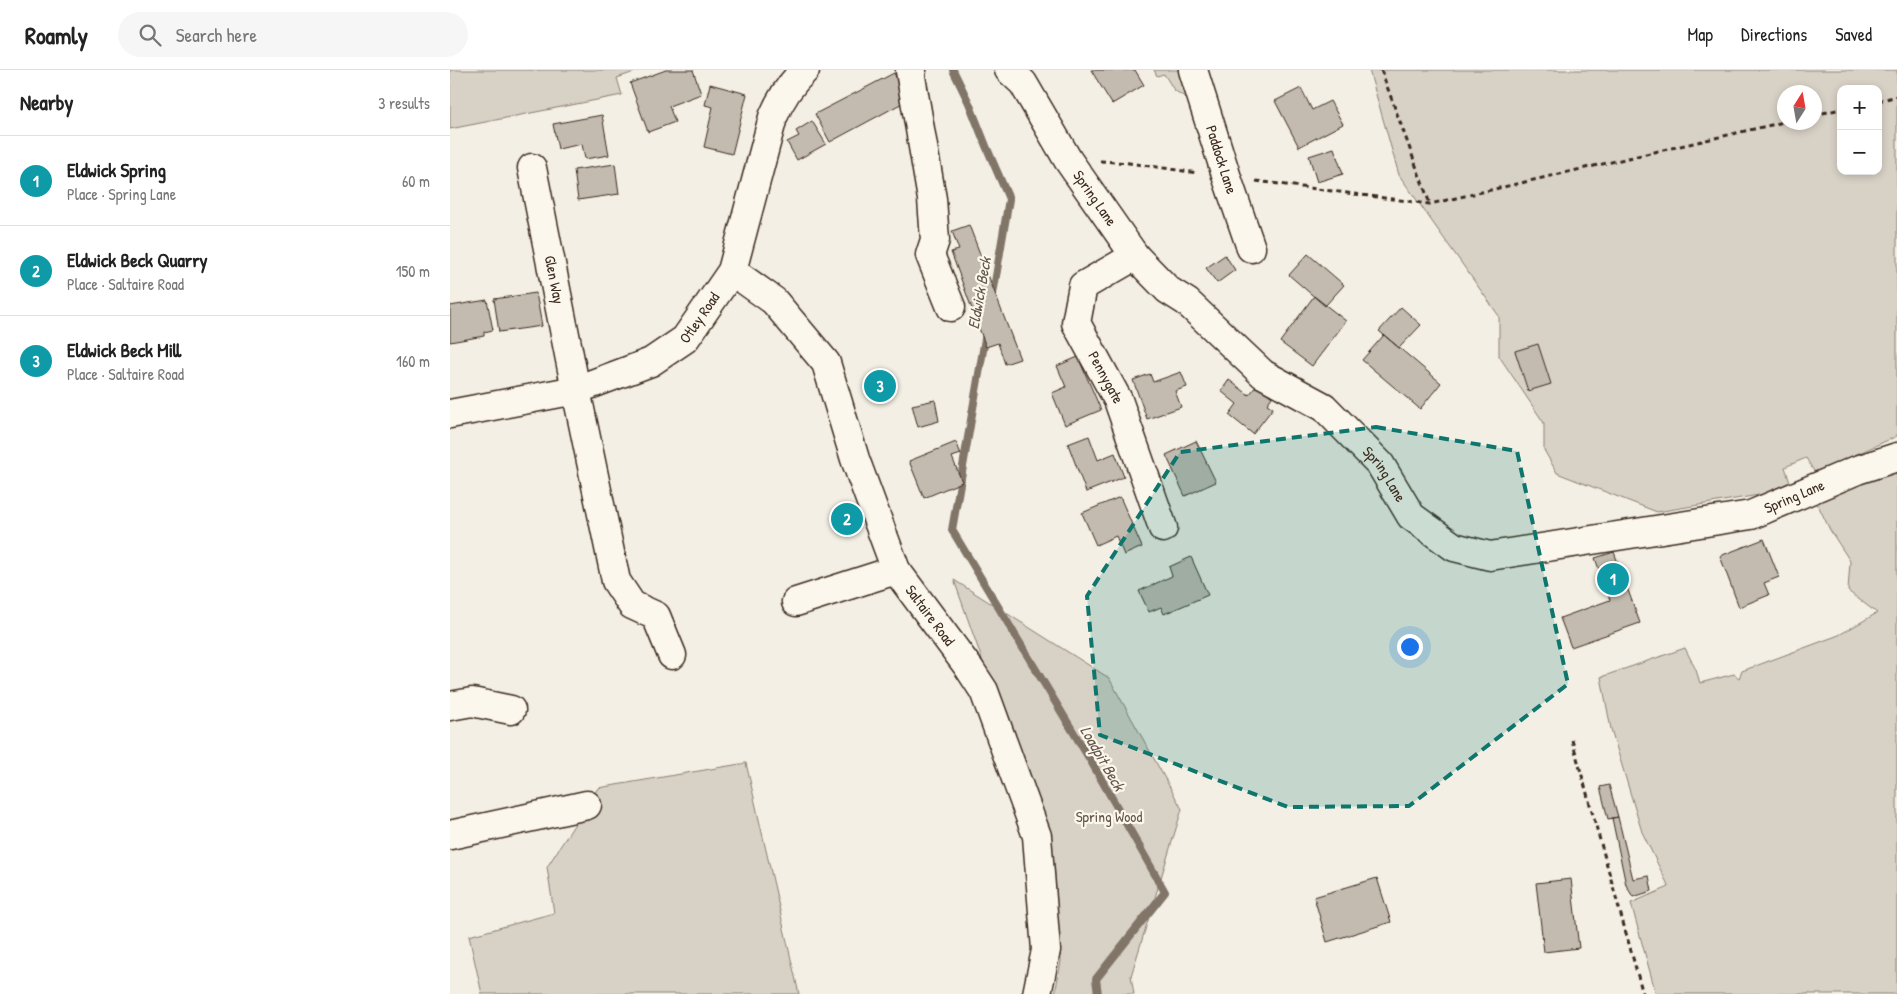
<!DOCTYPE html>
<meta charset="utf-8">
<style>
:root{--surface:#fff;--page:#f6f6f6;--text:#222;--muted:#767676;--line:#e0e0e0;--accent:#3b2a1e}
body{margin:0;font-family:"Patrick Hand",sans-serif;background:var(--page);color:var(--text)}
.controls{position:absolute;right:15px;top:15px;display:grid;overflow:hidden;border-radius:10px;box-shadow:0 2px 8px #0003}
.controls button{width:45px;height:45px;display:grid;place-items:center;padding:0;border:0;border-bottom:1px solid var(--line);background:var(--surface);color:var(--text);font:25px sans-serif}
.compass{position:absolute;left:1327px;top:15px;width:45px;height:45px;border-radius:50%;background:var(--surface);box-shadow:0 2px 8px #0003;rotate:11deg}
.you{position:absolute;left:959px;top:576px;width:18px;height:18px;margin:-12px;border:4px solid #fff;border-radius:50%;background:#1a73e8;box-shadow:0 0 0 8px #1a73e833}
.badge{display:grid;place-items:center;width:32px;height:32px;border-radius:50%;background:var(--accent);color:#fff;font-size:16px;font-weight:700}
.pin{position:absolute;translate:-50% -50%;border:2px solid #fff;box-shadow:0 1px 5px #0006}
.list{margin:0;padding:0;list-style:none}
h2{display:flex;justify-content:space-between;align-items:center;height:65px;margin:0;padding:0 20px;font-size:21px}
h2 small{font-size:16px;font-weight:400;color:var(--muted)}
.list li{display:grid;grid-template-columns:32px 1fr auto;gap:15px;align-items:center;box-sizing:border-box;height:90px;padding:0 20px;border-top:1px solid var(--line)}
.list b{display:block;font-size:19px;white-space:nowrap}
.list p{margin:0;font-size:16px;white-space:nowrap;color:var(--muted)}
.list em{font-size:16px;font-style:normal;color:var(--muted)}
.icon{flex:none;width:28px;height:28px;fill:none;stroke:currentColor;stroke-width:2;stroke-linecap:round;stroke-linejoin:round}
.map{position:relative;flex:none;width:1447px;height:924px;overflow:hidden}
header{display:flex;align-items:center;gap:30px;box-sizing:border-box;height:70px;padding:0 25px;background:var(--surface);border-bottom:1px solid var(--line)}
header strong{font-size:24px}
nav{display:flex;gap:28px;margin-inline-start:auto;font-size:18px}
.search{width:350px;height:45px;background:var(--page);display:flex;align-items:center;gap:12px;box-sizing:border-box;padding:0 18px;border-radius:28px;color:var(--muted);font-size:19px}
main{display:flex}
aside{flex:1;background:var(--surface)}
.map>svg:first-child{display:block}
.green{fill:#d8d1c6;stroke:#8a7e72;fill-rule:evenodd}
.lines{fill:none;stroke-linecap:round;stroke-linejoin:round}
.stream{stroke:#817468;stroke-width:8}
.building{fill:#c3bbb0;stroke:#3b2a1e}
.minor-casing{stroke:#3b2a1e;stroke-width:31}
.path{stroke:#3b2a1e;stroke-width:3;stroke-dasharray:5 4;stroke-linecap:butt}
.minor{stroke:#fbf7ec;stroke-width:28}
.marked{fill:#0f766e;fill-opacity:0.2;stroke:#0f766e;stroke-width:4;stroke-dasharray:10 6;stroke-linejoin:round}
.labels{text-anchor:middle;stroke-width:4.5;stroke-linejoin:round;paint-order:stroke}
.street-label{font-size:15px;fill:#3b2a1e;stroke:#fbf7ec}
.park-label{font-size:15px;fill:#625448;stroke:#fbf7ec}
.water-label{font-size:16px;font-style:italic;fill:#645549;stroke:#fbf7ec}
</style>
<header>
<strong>Roamly</strong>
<div class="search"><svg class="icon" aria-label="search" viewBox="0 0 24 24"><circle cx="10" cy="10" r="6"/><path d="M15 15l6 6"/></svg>Search here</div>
<nav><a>Map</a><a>Directions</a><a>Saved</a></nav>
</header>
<main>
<aside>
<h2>Nearby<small>3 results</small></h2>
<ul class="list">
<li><span class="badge" style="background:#0f9aa8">1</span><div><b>Eldwick Spring</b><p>Place · Spring Lane</p></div><em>60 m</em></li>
<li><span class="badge" style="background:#0f9aa8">2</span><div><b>Eldwick Beck Quarry</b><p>Place · Saltaire Road</p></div><em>150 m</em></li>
<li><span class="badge" style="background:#0f9aa8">3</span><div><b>Eldwick Beck Mill</b><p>Place · Saltaire Road</p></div><em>160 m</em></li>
</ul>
</aside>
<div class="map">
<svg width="1447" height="924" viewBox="0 0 1447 924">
<rect width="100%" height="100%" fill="#f3efe4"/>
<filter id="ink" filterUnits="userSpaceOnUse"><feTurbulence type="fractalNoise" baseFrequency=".02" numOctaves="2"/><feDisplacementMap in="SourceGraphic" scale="10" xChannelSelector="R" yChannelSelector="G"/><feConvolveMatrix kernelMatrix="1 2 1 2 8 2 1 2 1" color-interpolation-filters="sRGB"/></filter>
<g filter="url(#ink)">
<path class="green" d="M0 0H190L167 8 172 25 0 59Z
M704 0H733L744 33 724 20 714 4 707 6Z
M919 0H1447V366L1365 403 1356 388 1335 397 1340 413 1321 423 1207 442 1107 403 1094 380V353L1049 286V246L949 105ZM1391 19H1428V101H1391ZM1334 22H1364V52H1334Z
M1447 396V924H1206L1181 833 1219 817 1192 762 1161 659 1151 607 1235 578 1246 600 1250 613 1284 604 1289 608 1292 601 1389 565 1427 543 1398 521 1400 491 1380 460 1367 433Z
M504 510 659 608 732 739 681 906 684 924H605L611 891 604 793Z
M296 693 349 924H32L19 866 104 843 97 797 148 718Z"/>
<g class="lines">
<path class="stream" d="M503 0 519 33 536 76 559 129 542 230
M536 263 502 460 642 693 715 822 646 909 648 924"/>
</g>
<path class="building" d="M216 0H243L251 24 219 36 225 52 198 62 180 13Z
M641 0H685L694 15 662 34Z
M444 3 458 30 380 72 365 44Z
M260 14 297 24 282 84 254 77 263 37 255 35Z
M851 18 862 40 880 31 893 54 849 77 825 31Z
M152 45 159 85 135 89 132 74 108 79 103 54Z
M362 51 376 74 347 90 337 72 349 66 346 61Z
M884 78 893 104 867 112 859 86Z
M165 94 169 124 128 130 124 100Z
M519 155 570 289 555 294 548 273 536 277 501 182 509 180 502 161Z
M858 184 894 215 875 236 839 205Z
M775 185 785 200 767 213 756 198Z
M86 223 92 256 49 262 44 229Z
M864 226 896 251 862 296 830 272Z
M37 230 43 260 34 262V266L0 272V236Z
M951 237 971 255 949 278 929 261Z
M934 265 991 313 970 339 912 290Z
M1088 274 1101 314 1078 321 1065 281Z
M628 287 651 340 615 355 602 323 616 317 607 296Z
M731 302 737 317 725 321 731 337 697 349 683 310 700 304 703 312Z
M779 310 799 325 807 315 822 327 817 334 823 338 803 364 779 345 787 334 771 321Z
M485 330 489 351 468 357 462 335Z
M639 366 648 390 665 383 674 407 636 422 618 374Z
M746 371 766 412 735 426 716 385Z
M506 372 511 384 502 387 512 412 474 428 459 391Z
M670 427 692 477 674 485 666 466 646 475 632 443Z
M1314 469 1329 507 1314 513 1319 525 1289 537 1270 486Z
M1164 482 1190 553 1121 577 1110 548 1160 530 1145 488Z
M741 487 758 525 714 544 711 537 699 542 689 521 722 506 719 497Z
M1159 715 1168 747 1158 749 1150 717Z
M1168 747 1183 809 1199 806 1202 821 1183 827 1176 815 1162 748Z
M927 808 941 852 877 872 864 827Z
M1121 809 1129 878 1094 882 1086 813Z"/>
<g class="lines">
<defs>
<g id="minor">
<path d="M462 0 460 1 482 129 485 170 480 185 501 237"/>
<path id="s1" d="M559 0 573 13 618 90 685 186 718 220 737 232 813 304 874 337 930 394 961 446 1004 477 1040 486 1301 445 1407 400 1447 387"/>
<path id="s2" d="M743 0 777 108 801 178"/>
<path id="s3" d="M82 98 126 320 166 511 182 535 206 546 222 585"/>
<path id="s4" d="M685 186 633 216 626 253 668 330 713 458"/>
<path id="s5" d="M282 201 324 231 376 293 405 389 446 500 519 598 534 621 587 766 596 880 587 924"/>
<path id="s6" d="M0 344 126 320 201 292 235 269 282 201 323 47C331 28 340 14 355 0"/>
<path d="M346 532 446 500"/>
<path d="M0 636 22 632 61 640"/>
<path d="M0 765 137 735"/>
</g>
</defs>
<use href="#minor" class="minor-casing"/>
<path class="path" d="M931 0 980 134
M1428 31 1447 26
M1364 45 1391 39
M650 91 679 93 748 103
M806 111 980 134 1334 52
M1122 670 1193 924"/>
<use href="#minor" class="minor"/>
</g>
</g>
<path class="marked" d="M926 357 1067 381 1118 614 959 736 838 737 650 665 637 526 730 382Z"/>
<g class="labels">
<g class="street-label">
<text dy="5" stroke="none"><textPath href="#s2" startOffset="94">Paddock Lane</textPath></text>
<text dy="5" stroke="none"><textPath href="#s1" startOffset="155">Spring Lane</textPath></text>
<text dy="5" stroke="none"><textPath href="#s3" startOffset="114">Glen Way</textPath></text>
<text dy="5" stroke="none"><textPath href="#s6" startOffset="275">Otley Road</textPath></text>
<text dy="5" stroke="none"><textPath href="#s4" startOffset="160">Pennygate</textPath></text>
<text dy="5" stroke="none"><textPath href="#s1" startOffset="560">Spring Lane</textPath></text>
<text dy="5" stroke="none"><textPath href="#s1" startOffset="1011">Spring Lane</textPath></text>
<text dy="5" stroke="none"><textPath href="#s5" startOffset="408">Saltaire Road</textPath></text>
</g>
<g class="park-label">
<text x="659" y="752">Spring Wood</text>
</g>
<g class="water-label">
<text transform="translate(529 223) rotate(-80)" y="6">Eldwick Beck</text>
<text transform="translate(653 688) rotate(60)" y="6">Loadpit Beck</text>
</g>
</g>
</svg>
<div class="controls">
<button>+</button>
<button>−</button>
</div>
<svg class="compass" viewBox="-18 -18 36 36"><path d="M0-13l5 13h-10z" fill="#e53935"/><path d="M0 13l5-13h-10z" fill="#767676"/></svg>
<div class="you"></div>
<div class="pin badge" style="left:1163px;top:509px;background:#0f9aa8">1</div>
<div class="pin badge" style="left:397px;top:449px;background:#0f9aa8">2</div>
<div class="pin badge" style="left:430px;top:316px;background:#0f9aa8">3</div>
</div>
</main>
